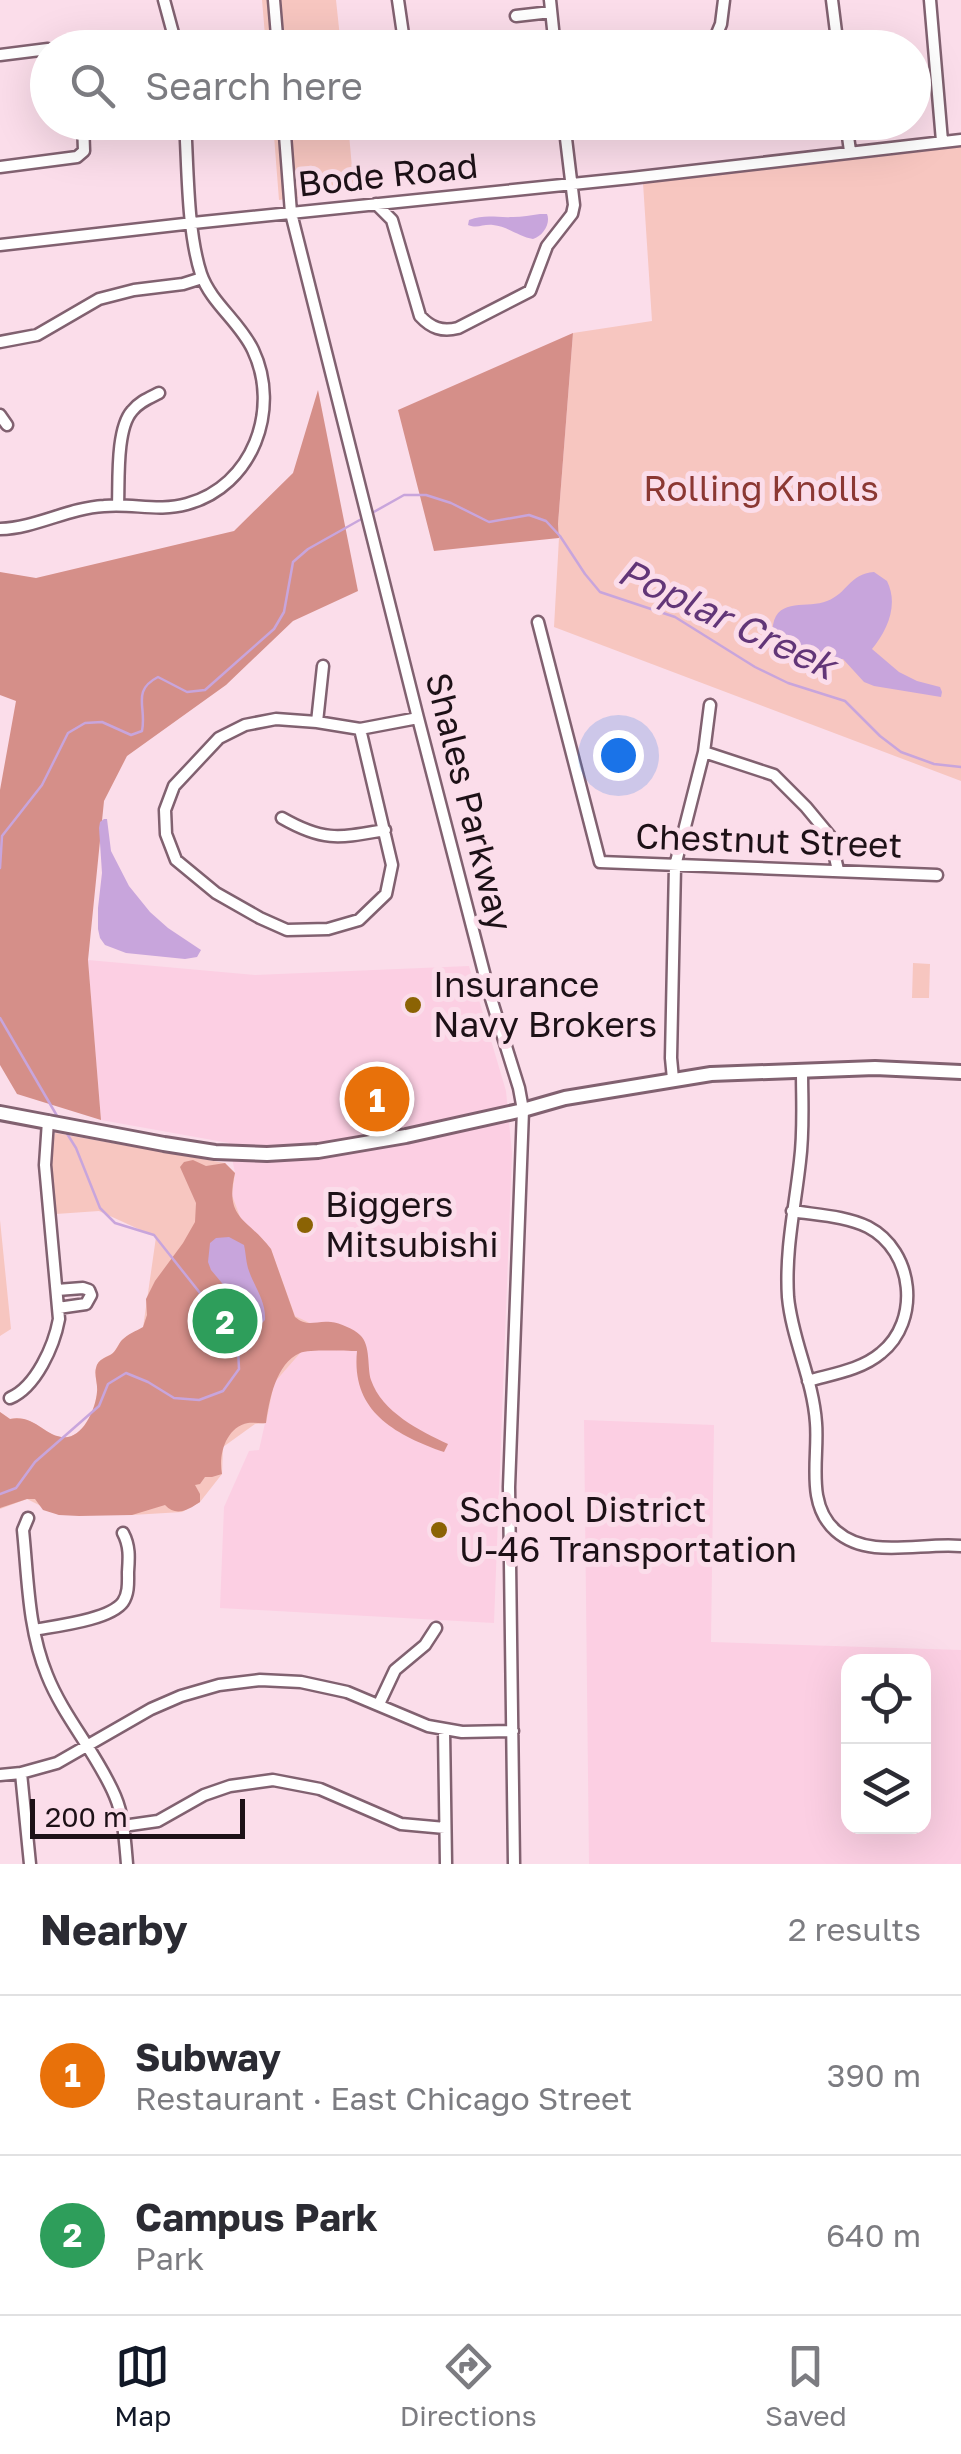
<!DOCTYPE html>
<meta charset="utf-8">
<style>
:root{--surface:#fff;--page:#f7f7f7;--text:#2b2b33;--muted:#7c7c81;--line:#e1e1e2;--accent:#111827}
body{margin:0;font-family:"Golos Text",sans-serif;background:var(--page);color:var(--text)}
.controls{position:absolute;right:30px;bottom:30px;display:grid;overflow:hidden;border-radius:20px;box-shadow:0 10px 40px #0002}
.controls button{width:90px;height:90px;display:grid;place-items:center;padding:0;border:0;border-bottom:2px solid var(--line);background:var(--surface);color:var(--text);font:50px sans-serif}
.scale{position:absolute;left:30px;bottom:25px;width:215px;box-sizing:border-box;padding-left:10px;border:5px solid #1d1117;border-top:0;font-size:28px;line-height:35px;white-space:nowrap;color:#1d1117;-webkit-text-stroke:8px #fbddea;paint-order:stroke}
.you{position:absolute;left:618px;top:755px;width:35px;height:35px;margin:-25px;border:8px solid #fff;border-radius:50%;background:#1a73e8;box-shadow:0 0 0 15px #1a73e833}
.badge{display:grid;place-items:center;width:65px;height:65px;border-radius:50%;background:var(--accent);color:#fff;font-size:32px;font-weight:700}
.pin{position:absolute;translate:-50% -50%;border:5px solid #fff;box-shadow:0 2px 10px #0006}
.list{margin:0;padding:0;list-style:none}
h2{display:flex;justify-content:space-between;align-items:center;height:130px;margin:0;padding:0 40px;font-size:42px}
h2 small{font-size:32px;font-weight:400;color:var(--muted)}
.list li{display:grid;grid-template-columns:65px 1fr auto;gap:30px;align-items:center;box-sizing:border-box;height:160px;padding:0 40px;border-top:2px solid var(--line)}
.list b{display:block;font-size:38px;white-space:nowrap}
.list p{margin:0;font-size:32px;white-space:nowrap;color:var(--muted)}
.list em{font-size:32px;font-style:normal;color:var(--muted)}
.icon{flex:none;width:55px;height:55px;fill:none;stroke:currentColor;stroke-width:2;stroke-linecap:round;stroke-linejoin:round}
.map{position:relative;flex:none;width:961px;height:1864px;overflow:hidden}
.search{position:absolute;background:var(--surface);box-shadow:0 10px 40px #0002;left:30px;right:30px;top:30px;height:110px;display:flex;align-items:center;gap:25px;box-sizing:border-box;padding:0 35px;border-radius:55px;color:var(--muted);font-size:38px}
.sheet{height:450px;background:var(--surface)}
nav{display:flex;justify-content:space-around;align-items:center;box-sizing:border-box;height:140px;border-top:2px solid var(--line);background:var(--surface);font-size:28px;color:var(--muted)}
nav a{display:grid;justify-items:center;gap:5px}
nav .on{color:var(--accent)}
.map>svg:first-child{display:block}
.built{fill:#fccfe3;fill-rule:evenodd}
.green{fill:#f7c6c0}
.forest{fill:#d58f89}
.water{fill:#c8a5dc}
.lines{fill:none;stroke-linecap:round;stroke-linejoin:round}
.stream{stroke:#c8a5dc;stroke-width:2.5}
.minor-casing{stroke:#816170;stroke-width:15}
.major-casing{stroke:#816170;stroke-width:18}
.minor{stroke:#fff;stroke-width:10}
.major{stroke:#fff;stroke-width:12}
.poi-dot{fill:#8b6304;stroke:#fbddea;stroke-width:4}
.labels{text-anchor:middle;stroke-width:10;stroke-linejoin:round;paint-order:stroke}
.street-label{font-size:35px;fill:#1d1117;stroke:#fbddea}
.park-label{font-size:35px;fill:#8b3833;stroke:#fbddea}
.poi-label{font-size:35px;fill:#1d1117;stroke:#fbddea;text-anchor:start}
.water-label{font-size:38px;font-style:italic;fill:#623678;stroke:#fbddea}
</style>
<div class="map">
<svg width="961" height="1864" viewBox="0 0 961 1864">
<rect width="100%" height="100%" fill="#fbddea"/>
<path class="built" d="M88 960 255 975 469 966 506 1091 512 1153 494 1623 220 1608 224 1507 249 1451 259 1450 274 1383 295 1317 271 1249 264 1240 242 1222 232 1195 235 1173 229 1143 101 1120Z
M584 1420 714 1425 711 1642 961 1650V1864H589ZM848 1662H924V1826H848Z"/>
<path class="green" d="M262 0H336L341 47H266Z
M273 123H348L354 190 279 200Z
M961 146V781L554 627 559 538 558 524 573 333 652 321 643 183Z
M913 963 930 964 929 998H912Z
M55 1133 225 1163 235 1173 232 1195 242 1222 271 1249 295 1316 314 1325 301 1352 274 1383 266 1423 255 1424 223 1447 222 1474 200 1502 182 1512 132 1515H59L27 1499 0 1509V1412L10 1419C37 1414 45 1440 68 1437 85 1434 96 1407 97 1392 98 1384 94 1375 96 1368 98 1358 106 1358 113 1353 117 1349 118 1344 122 1340 128 1335 136 1331 143 1328L156 1237 99 1211 56 1214 51 1156Z
M0 1220 11 1329 0 1336Z"/>
<path class="forest" d="M573 333 558 524 559 538 434 551 398 410Z
M318 390 358 591 293 621 226 685 127 756 104 801 88 960 101 1120 17 1094 0 1065V790L16 701 0 695V572L36 578 234 531 293 473Z
M193 1160 206 1166 225 1163 235 1173C224 1220 248 1218 271 1249L295 1317C308 1328 316 1320 331 1322 340 1323 354 1329 360 1335 371 1345 367 1367 371 1380 382 1412 420 1431 448 1444L444 1452C394 1434 351 1411 357 1351 345 1351 309 1349 300 1353 276 1363 269 1401 266 1423 260 1424 254 1422 248 1423 226 1427 218 1455 222 1474L212 1477H205L200 1484 195 1485 200 1494V1502C188 1510 176 1517 165 1505L132 1515 79 1516 59 1515 43 1510 35 1499H27L0 1508V1412L10 1419C37 1414 46 1440 68 1437 85 1434 96 1407 97 1392 98 1384 94 1375 96 1368 98 1358 107 1358 113 1353 117 1349 119 1343 122 1340 128 1334 136 1331 143 1327L147 1315 146 1299 155 1281 183 1243 195 1222 196 1203 180 1167 184 1162Z"/>
<path class="water" d="M540 214H547C551 223 543 236 533 239 519 237 507 226 493 225 482 224 478 229 468 225L469 220C485 214 497 218 513 217 522 217 531 215 540 214Z
M874 572 887 581C899 605 887 631 872 649L899 672 917 681 940 687 942 692 941 697 874 686 864 682 843 659 816 660 784 654C776 646 771 637 773 625 778 597 808 609 827 601 848 593 849 574 874 572Z
M104 819H107L111 851 129 886 150 912 168 928 201 950 197 957 185 959 126 953 105 945 100 938 98 929V908L102 873 99 828 100 822Z
M229 1237 244 1245C246 1254 246 1263 249 1271 255 1288 266 1301 265 1320L262 1323 252 1319 211 1270 208 1262 210 1243 216 1238Z"/>
<g class="lines">
<path class="stream" d="M372 513 404 495H426L451 503 489 522 529 515 546 521 560 536 585 574 600 592 675 617 755 667 788 683 845 701 880 736 901 752 934 764 961 767
M0 868 2 836 42 785 68 733 85 723 102 722 131 735 142 731C147 707 131 691 158 677L187 692 205 690 274 629 284 612 293 562 308 549 365 517
M0 1018 60 1121
M0 1494 16 1488 35 1462 99 1406 108 1384 126 1373 148 1382 174 1398 199 1400 223 1391 239 1369 238 1348 223 1322 154 1235 115 1223 100 1208 76 1148 66 1132"/>
<defs>
<path id="minor" d="M164 0 177 48
M274 0 278 48
M398 0 405 48
M550 0 555 48
M832 0 838 48
M930 0 942 141
M516 16 551 12
M711 48 721 24 724 0
M0 55 48 49
M284 122 291 213 418 718 489 992 519 1088 523 1110 509 1487 514 1864
M488 122 510 125 540 122
M846 122 850 151
M413 128 417 122
M0 167 77 157 84 151 83 122
M376 204 392 220 420 316C431 328 442 332 458 328L530 291 547 246 572 214 574 205 564 122
M0 245 193 223 631 178 961 140
M0 342 37 335 99 299 134 290 183 284 202 278
M0 415 7 425
M118 505C119 481 116 429 132 411 139 402 149 398 159 393
M0 529C36 528 68 508 104 506 132 503 159 512 187 504 253 486 281 409 253 350 240 322 211 303 201 274 187 231 188 168 185 122
M538 622 600 862 937 875
M276 719 317 722 360 729 392 865 386 894 359 920 328 929 287 930 260 918 216 893 176 860 166 834 165 810 174 786 219 738 245 725Z
M317 722 323 666
M360 729 418 718
M704 752 774 775 806 807 830 836 838 870
M282 818C324 842 339 838 385 830
M802 1070C802 1101 804 1130 800 1161 795 1207 785 1250 788 1297 792 1340 813 1379 816 1423 819 1458 805 1504 836 1531 869 1560 921 1542 961 1546
M673 1079 671 1058 675 866 704 752 710 705
M792 1211C817 1215 846 1216 868 1227 914 1251 921 1321 881 1353 861 1370 832 1374 808 1381
M57 1290 83 1288 89 1290 91 1295 86 1304 58 1308
M10 1398C36 1387 54 1346 59 1319L45 1165 48 1121
M28 1518 23 1530C28 1579 28 1629 47 1675 64 1718 97 1753 115 1796 124 1817 125 1841 127 1864
M34 1630C55 1626 110 1620 123 1602 129 1593 128 1582 128 1572 129 1558 130 1546 123 1533
M379 1704 395 1670 425 1645 436 1628
M444 1730 446 1864
M21 1773 30 1864
M0 1775 21 1773 57 1763 151 1709 181 1696 219 1685 260 1680 301 1682 347 1692 428 1726 462 1732 513 1731
M123 1826 158 1821 204 1795 230 1786 273 1780 320 1789 401 1824 445 1828"/>
<path id="major" d="M0 1113 164 1144 215 1152 267 1154 318 1151 406 1136 523 1110 565 1098 711 1074 875 1068 961 1072"/>
</defs>
<use href="#minor" class="minor-casing"/>
<use href="#major" class="major-casing"/>
<use href="#minor" class="minor"/>
<use href="#major" class="major"/>
</g>
<g class="poi-dot">
<circle cx="413" cy="1005" r="10"/>
<circle cx="305" cy="1225" r="10"/>
<circle cx="439" cy="1530" r="10"/>
</g>
<g class="labels">
<g class="street-label">
<text transform="translate(388 175) rotate(-6)" y="12">Bode Road</text>
<text transform="translate(469 802) rotate(76)" y="12">Shales Parkway</text>
<text transform="translate(769 841) rotate(2)" y="12">Chestnut Street</text>
</g>
<g class="park-label">
<text x="761" y="501">Rolling Knolls</text>
</g>
<g class="poi-label">
<text x="433" y="997">Insurance<tspan x="433" dy="40">Navy Brokers</tspan></text>
<text x="325" y="1217">Biggers<tspan x="325" dy="40">Mitsubishi</tspan></text>
<text x="459" y="1522">School District<tspan x="459" dy="40">U-46 Transportation</tspan></text>
</g>
<g class="water-label">
<text transform="translate(727 619) rotate(25)" y="13">Poplar Creek</text>
</g>
</g>
</svg>
<div class="controls">
<button><svg class="icon" aria-label="locate" viewBox="0 0 24 24"><circle cx="12" cy="12" r="6"/><path d="M12 2v4M12 18v4M2 12h4M18 12h4"/></svg></button>
<button><svg class="icon" aria-label="layers" viewBox="0 0 24 24"><path d="M12 4l9 5-9 5-9-5zM3 14l9 5 9-5"/></svg></button>
</div>
<div class="scale">200 m</div>
<div class="you"></div>
<div class="pin badge" style="left:377px;top:1099px;background:#e8710a">1</div>
<div class="pin badge" style="left:225px;top:1321px;background:#2e9e5b">2</div>
<div class="search"><svg class="icon" aria-label="search" viewBox="0 0 24 24"><circle cx="10" cy="10" r="6"/><path d="M15 15l6 6"/></svg>Search here</div>
</div>
<section class="sheet">
<h2>Nearby<small>2 results</small></h2>
<ul class="list">
<li><span class="badge" style="background:#e8710a">1</span><div><b>Subway</b><p>Restaurant · East Chicago Street</p></div><em>390 m</em></li>
<li><span class="badge" style="background:#2e9e5b">2</span><div><b>Campus Park</b><p>Park</p></div><em>640 m</em></li>
</ul>
</section>
<nav>
<a class="on"><svg class="icon" aria-label="map" viewBox="0 0 24 24"><path d="M3 6l6-2 6 2 6-2v14l-6 2-6-2-6 2zM9 4v14M15 6v14"/></svg>Map</a>
<a><svg class="icon" aria-label="directions" viewBox="0 0 24 24"><path d="M12 3l9 9-9 9-9-9zM9 14v-3h6M13 9l2 2-2 2"/></svg>Directions</a>
<a><svg class="icon" aria-label="saved" viewBox="0 0 24 24"><path d="M7 4h10v16l-5-4-5 4z"/></svg>Saved</a>
</nav>
